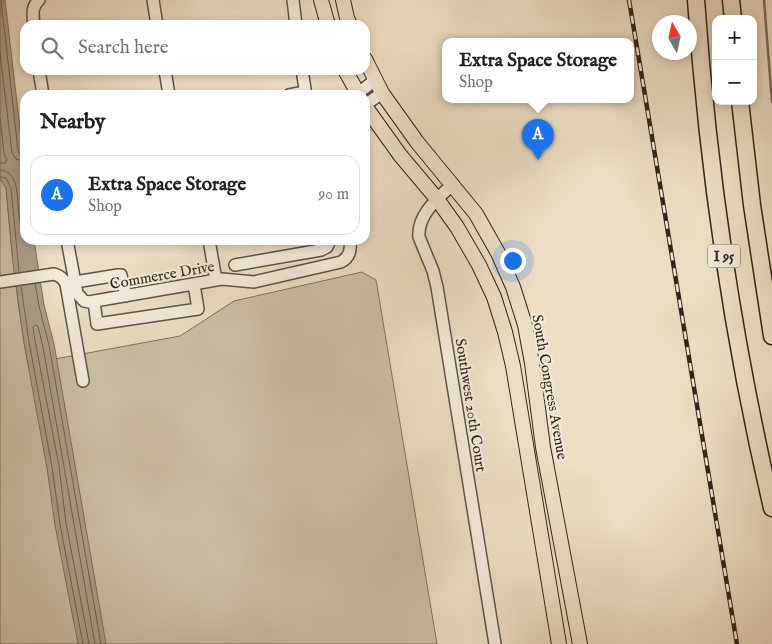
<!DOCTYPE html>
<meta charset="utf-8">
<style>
:root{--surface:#fff;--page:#f6f6f6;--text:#202124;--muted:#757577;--line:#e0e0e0;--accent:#1a73e8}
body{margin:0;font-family:"IM FELL English",serif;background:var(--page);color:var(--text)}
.controls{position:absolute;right:15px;top:15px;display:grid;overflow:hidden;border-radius:10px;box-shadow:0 2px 8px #0003}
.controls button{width:45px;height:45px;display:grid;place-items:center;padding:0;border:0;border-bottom:1px solid var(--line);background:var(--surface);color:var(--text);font:25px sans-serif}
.compass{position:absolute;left:652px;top:15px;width:45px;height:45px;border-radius:50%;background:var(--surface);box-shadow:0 2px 8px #0003;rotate:351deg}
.you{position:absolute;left:512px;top:260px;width:18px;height:18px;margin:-12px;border:4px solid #fff;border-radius:50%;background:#1a73e8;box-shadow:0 0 0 8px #1a73e833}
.badge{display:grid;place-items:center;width:32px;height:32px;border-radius:50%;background:var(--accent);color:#fff;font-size:16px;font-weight:700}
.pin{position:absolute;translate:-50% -41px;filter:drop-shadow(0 1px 2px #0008)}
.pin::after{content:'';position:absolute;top:26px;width:18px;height:15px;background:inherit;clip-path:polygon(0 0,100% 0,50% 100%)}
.popup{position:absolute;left:442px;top:38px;width:192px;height:65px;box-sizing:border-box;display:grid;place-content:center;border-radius:10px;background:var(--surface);filter:drop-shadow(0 1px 4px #0005);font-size:16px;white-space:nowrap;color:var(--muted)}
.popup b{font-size:19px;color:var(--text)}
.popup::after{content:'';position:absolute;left:50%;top:100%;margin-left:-10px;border:10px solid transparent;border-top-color:var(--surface)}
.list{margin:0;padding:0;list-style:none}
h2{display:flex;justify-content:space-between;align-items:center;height:65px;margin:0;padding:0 20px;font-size:21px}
h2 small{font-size:16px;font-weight:400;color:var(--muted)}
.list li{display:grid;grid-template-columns:32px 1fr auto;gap:15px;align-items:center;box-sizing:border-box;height:80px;margin:0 10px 10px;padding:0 10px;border:1px solid var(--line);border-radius:15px}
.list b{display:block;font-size:19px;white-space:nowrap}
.list p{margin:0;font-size:16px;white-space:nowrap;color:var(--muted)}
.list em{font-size:16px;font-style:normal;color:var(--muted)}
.icon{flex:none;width:28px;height:28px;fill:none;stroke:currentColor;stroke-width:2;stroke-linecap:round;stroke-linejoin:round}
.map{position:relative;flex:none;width:772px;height:644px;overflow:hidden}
.search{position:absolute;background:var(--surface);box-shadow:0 2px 8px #0003;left:20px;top:20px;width:350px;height:55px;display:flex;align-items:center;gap:12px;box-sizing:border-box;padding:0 18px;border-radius:15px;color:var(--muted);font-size:19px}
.panel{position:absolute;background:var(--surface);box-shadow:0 2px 8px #0003;left:20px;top:90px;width:350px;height:155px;border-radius:15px}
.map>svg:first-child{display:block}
.green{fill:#ccbea7;stroke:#7e7160}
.water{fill:#ac9e8a;stroke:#7b6d5d}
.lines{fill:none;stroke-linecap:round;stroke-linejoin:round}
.shore{stroke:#6e6152;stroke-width:1}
.stream{stroke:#7b6d5d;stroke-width:2.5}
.minor-casing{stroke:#605244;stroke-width:14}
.major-casing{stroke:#312419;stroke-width:16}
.highway-casing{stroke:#312419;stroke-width:19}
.minor{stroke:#f3e9d9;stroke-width:11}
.major{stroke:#ecddc4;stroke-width:14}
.highway{stroke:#ecddc4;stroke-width:16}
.rail-casing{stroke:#312419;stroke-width:4.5}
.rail{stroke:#f3e9d9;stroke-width:2.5;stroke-dasharray:8;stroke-linecap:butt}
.labels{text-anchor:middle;stroke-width:4.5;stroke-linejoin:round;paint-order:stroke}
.shield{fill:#f3e9d9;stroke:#6b5f53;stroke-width:1}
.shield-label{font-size:14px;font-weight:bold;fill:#312419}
.street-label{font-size:15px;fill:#312419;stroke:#f3e9d9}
</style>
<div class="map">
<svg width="772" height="644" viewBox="0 0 772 644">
<rect width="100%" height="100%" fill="#ecddc4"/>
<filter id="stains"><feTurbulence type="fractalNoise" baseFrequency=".004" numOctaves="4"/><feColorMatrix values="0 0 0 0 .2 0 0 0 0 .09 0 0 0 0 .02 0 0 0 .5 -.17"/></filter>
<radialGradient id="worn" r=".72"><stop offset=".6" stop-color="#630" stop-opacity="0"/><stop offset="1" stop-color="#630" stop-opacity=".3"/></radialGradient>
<path class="green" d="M0 178 6 188C11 247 17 306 28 364L180 336 234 301 362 272 376 280 437 644H0Z"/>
<path class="water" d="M0 0H5L25 171V240H34L44 305 54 344 106 644H78L55 525 47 468 24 343 13 263 6 188 0 178Z"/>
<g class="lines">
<path class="shore" d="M1 0 18 150 20 154 25 155
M0 53 12 153 16 159 25 162
M0 118 4 153 7 160 5 163H0
M0 170C17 171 17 191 18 205 19 214 20 223 21 232L22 234H25
M0 177 6 178 11 188 19 272
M35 284 39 306 49 345 101 644
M21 286 29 342 52 467 60 524 83 644
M89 644 66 523 59 466 35 341 33 327 35 325 38 326 43 347 95 644"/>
<path class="stream" d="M764 0 772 102"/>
<defs>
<path id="minor" d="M153 0 157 25
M293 0 296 25
M34 25C33 15 31 7 39 0
M39 70 43 95
M165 70 169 95
M302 70 306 95
M289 95 305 92
M356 95 375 80
M365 105 382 93
M453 184C438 198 417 215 419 237L433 271 437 287 495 644
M67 240 77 293 84 301 89 302 222 279 254 282 341 262C350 257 351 250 350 240
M209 240 216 280
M235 265 321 250 327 247 330 240
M0 282 54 274C60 276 63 278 66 284L83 381
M75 282 118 275H121L126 296
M94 302 97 324 198 309 194 284"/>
<path id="major" d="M321 0 328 25
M343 0 347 18 350 25
M365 59 382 93 417 142 476 214 498 253 513 287 525 325 532 363 543 447 580 644
M345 70 359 95
M365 106 400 155 437 199 457 227 479 265 494 297 505 332 513 366 559 644"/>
<path id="highway" d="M696 0C708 171 733 341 772 508
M731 0 733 19
M740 101 752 205 772 336"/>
</defs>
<use href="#minor" class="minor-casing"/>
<use href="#major" class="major-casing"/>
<use href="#highway" class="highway-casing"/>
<use href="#minor" class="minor"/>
<use href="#major" class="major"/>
<use href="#highway" class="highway"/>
<defs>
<path id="rail" d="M629 0 737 644"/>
</defs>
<use href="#rail" class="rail-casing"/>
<use href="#rail" class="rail"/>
</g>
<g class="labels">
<rect class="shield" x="708" y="244.5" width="32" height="23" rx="4"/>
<g class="shield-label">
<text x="724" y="261">I 95</text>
</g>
<g class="street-label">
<text transform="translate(162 275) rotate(-10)" y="5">Commerce Drive</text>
<text transform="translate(550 387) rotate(80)" y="5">South Congress Avenue</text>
<text transform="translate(471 405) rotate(81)" y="5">Southwest 20th Court</text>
</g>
</g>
<rect width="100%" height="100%" filter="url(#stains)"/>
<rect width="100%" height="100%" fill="url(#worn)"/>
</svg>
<div class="controls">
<button>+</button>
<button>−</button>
</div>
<svg class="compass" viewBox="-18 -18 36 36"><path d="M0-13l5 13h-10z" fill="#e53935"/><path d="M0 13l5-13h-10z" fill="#757577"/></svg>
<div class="you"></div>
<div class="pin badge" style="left:538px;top:160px">A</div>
<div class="popup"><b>Extra Space Storage</b>Shop</div>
<div class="search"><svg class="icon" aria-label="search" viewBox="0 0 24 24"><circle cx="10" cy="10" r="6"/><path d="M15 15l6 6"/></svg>Search here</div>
<section class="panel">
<h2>Nearby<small></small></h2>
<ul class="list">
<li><span class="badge">A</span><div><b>Extra Space Storage</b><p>Shop</p></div><em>90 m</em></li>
</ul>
</section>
</div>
